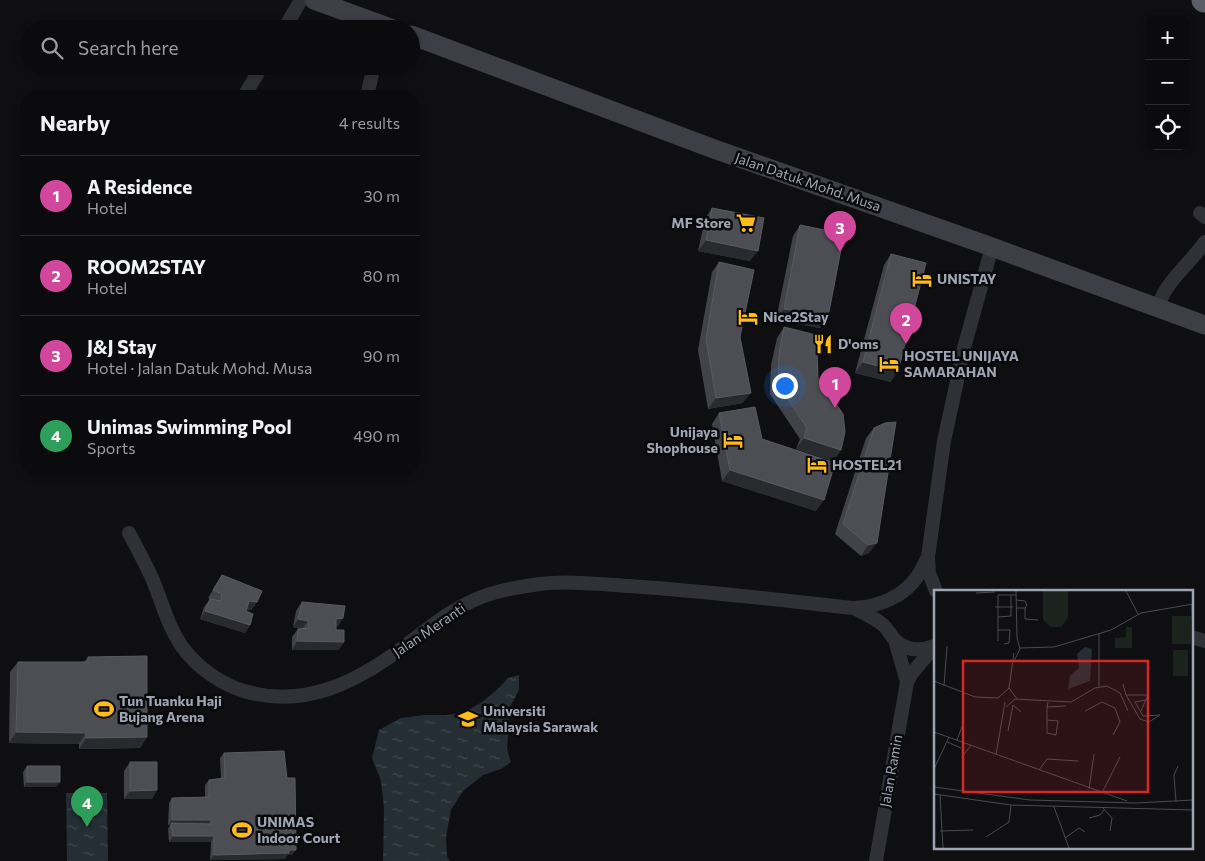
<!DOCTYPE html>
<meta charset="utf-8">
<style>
:root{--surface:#0b0b0d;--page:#19191b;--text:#f1f3f6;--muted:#9a9b9d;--line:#2b2b2e;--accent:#ea580c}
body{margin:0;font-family:Commissioner,sans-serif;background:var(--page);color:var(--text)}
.controls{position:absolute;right:15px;top:15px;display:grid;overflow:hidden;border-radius:10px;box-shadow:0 2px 8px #0003}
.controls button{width:45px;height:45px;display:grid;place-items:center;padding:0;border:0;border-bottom:1px solid var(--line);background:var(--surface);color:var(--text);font:25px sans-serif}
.you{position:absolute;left:784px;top:385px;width:18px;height:18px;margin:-12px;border:4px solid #fff;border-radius:50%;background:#1a73e8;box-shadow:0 0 0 8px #1a73e833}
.badge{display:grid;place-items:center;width:32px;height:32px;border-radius:50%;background:var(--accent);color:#fff;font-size:16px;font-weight:700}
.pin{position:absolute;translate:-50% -41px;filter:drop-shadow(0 1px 2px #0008)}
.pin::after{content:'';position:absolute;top:26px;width:18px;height:15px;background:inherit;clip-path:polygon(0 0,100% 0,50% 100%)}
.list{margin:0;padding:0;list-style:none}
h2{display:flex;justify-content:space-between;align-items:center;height:65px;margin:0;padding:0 20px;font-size:21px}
h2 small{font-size:16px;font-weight:400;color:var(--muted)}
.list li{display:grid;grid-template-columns:32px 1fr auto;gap:15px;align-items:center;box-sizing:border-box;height:80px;padding:0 20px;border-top:1px solid var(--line)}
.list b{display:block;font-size:19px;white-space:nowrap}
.list p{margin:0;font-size:16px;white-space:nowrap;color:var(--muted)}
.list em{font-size:16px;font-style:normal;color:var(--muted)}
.icon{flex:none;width:28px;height:28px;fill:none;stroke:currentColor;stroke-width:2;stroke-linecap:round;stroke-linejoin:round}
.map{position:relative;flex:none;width:1205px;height:861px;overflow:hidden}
.search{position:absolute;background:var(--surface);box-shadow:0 2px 8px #0003;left:20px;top:20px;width:400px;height:55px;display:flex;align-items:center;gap:12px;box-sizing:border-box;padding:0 18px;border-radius:28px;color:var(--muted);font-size:19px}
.panel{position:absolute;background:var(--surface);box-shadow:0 2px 8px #0003;left:20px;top:90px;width:400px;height:385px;border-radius:20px}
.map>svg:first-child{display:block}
.water{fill:url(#water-ripples)}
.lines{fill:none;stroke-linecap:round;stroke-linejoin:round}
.street{stroke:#303136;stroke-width:14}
.secondary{stroke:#3e3f46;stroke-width:19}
.highway{stroke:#5c5e67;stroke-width:25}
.wall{fill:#424349}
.shaded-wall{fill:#292a2e}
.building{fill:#4c4e54;stroke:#595b63}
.labels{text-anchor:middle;stroke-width:5;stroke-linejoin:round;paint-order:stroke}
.street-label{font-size:14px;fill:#9fa4b3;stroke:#0a0a0c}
.poi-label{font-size:14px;font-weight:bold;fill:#9fa4b3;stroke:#0a0a0c;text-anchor:start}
.inset-road{fill:none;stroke:#494b52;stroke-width:1}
.view{fill:#d62828;fill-opacity:0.15;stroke:#d62828;stroke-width:2.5}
.inset-edge{fill:none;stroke:#9fa4b3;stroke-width:2.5}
</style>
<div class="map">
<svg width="1205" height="861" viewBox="0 0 1205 861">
<defs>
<pattern id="water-ripples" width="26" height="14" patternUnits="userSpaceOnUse" patternTransform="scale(1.25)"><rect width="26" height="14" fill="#252d35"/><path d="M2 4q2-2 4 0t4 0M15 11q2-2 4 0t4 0" fill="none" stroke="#414850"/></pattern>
</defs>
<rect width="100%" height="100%" fill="#0f0f11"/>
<path class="water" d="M519 675V690L510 707 507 749 511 762 501 769 483 775 463 791 451 810 446 837 447 857 450 861H383L384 808 381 781 372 758 379 730 401 718 424 715H448L465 712 482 702 499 688 508 678Z
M66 793H107L108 861H67Z"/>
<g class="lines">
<path class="street" d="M284 29 301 0
M244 96 262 66
M367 96 374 66
M1200 213 1205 217
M1158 308C1165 281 1190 264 1205 242
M129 533C137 548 145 563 152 578 162 602 168 627 183 648 198 668 221 684 244 691 305 709 357 682 405 646 425 631 445 614 468 603 487 593 511 588 533 585 563 580 599 584 630 586 705 591 779 600 853 608 878 607 905 597 919 574 922 569 925 562 928 557
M936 591 929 573 928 557 944 441 951 409 964 348 992 247
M854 608C864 613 873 617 882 624 887 628 890 634 894 639 905 651 920 651 934 646
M1191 637 1205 641
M895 640 907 682
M876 861 907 682 912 673 935 646"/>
<path class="secondary" d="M314 0 393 29
M411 35 714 149 992 247 1205 325"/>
<path class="highway" d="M1204 0H1205"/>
</g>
<path class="wall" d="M712 208 750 261 698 251 705 219Z
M800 225 828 317 820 328 776 320 793 236Z
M891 254V382L855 373 884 265Z
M719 262 743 403 708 409 698 350 712 272Z
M784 327 817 351 818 378 841 450 833 461 796 449 800 439 770 394 771 365 777 338Z
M719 413 762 439 816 511 722 481 712 424Z
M874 428 869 553 861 556 835 534 866 438Z
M222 575 257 602 251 610H247L246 611 250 625 245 633 200 619 204 607 210 599 208 598Z
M302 602 343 618 338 626 336 627 339 650H292V637L298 629H300L293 627 296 611Z
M88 657 147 737 140 748 79 749V744L9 743 10 672 18 662H84Z
M224 753 292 855H287L285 859 210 860 211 842H169L168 829 170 825H168L169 803 172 798 205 797V785L209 780 221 778 220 758Z
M130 762 157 790 152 799H124V771Z
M27 766 60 782 56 787H24L23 772Z"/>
<path class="shaded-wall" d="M706 240 758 251 750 261 698 251Z
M784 309 828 317 820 328 776 320Z
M863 362 898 371 891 382 855 373Z
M751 393 743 403 708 409 716 398Z
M804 438 841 450 833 461 796 449Z
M152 469H166L162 475 150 472Z
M730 470 824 500 816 511 722 481Z
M877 543 869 553 861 556 868 545Z
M249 601 257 602 251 610 244 609Z
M205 611 250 625 245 633 200 619Z
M343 618 338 626 330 627 336 619Z
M298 619 308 621 302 629 293 627Z
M297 641 344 642 339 650H292Z
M16 732 86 733 79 744 9 743Z
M147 737 140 748 79 749 86 738Z
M27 782H60L56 787H24Z
M157 790 152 799H124L130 791Z
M172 820H211L208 825 171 823 170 825H168Z
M173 836H214L211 842H169Z
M289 850H296L292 855H287L285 859 210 860 214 855Z"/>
<path class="building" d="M712 208 764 218 758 251 706 240Z
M800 225 844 234 828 317 784 309Z
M891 254 926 263 898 371 863 362Z
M719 262 754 270 740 337 751 393 716 398 706 339Z
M784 327 820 336 817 351 818 378 843 414 845 432 841 450 804 438 807 428 778 384 779 355Z
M755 407 762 439 835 463 824 500 730 470 719 413Z
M896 422 877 543 868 545 843 524 874 428 885 423Z
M222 575 262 591 257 602 249 601 246 611 253 614 250 625 205 611 210 599 221 601 222 594 213 590Z
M302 602 345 606 343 618 336 619V630H344V642L297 641 298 629 309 628 308 621 298 619Z
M147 656V737L86 738V733L16 732 18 662H88V657Z
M284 751 287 778H295L296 850H289V853L214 855V836H173L171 823 212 824 211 820H172V798L209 797V780L225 778 224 753Z
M130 762H157V790L130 791Z
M27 766H60V782H27Z"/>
<defs>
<symbol id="supermarket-bare" viewBox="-9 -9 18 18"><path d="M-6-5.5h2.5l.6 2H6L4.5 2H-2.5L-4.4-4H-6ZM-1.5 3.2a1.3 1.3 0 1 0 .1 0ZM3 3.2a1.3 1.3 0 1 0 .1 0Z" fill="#febc1a" stroke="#0a0a0c" stroke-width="2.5" paint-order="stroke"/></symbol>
<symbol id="hotel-bare" viewBox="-9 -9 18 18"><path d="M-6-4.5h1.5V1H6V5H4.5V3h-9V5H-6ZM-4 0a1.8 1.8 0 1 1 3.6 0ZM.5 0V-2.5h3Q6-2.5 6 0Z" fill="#febc1a" stroke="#0a0a0c" stroke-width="2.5" paint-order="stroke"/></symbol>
<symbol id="restaurant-bare" viewBox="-9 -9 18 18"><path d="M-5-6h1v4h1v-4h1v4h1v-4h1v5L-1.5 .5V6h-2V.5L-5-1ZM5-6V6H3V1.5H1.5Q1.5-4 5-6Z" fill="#febc1a" stroke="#0a0a0c" stroke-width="2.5" paint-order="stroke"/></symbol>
<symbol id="stadium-bare" viewBox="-9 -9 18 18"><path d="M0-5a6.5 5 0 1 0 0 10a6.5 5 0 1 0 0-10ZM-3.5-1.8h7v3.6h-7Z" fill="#febc1a" stroke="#0a0a0c" stroke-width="2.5" paint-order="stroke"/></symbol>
<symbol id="university-bare" viewBox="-9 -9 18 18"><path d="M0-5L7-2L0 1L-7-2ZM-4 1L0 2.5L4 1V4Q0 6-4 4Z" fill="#febc1a" stroke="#0a0a0c" stroke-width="2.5" paint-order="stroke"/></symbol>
</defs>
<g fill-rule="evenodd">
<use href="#supermarket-bare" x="732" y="209" width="28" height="28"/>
<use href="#hotel-bare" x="908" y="265" width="28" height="28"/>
<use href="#hotel-bare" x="734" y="303" width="28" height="28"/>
<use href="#restaurant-bare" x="809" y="330" width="28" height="28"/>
<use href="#hotel-bare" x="875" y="350" width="28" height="28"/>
<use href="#hotel-bare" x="719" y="426" width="28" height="28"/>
<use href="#hotel-bare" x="803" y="451" width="28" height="28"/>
<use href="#stadium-bare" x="90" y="695" width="28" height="28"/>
<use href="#university-bare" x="454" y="705" width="28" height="28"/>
<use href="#stadium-bare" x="228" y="816" width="28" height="28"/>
</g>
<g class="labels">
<g class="street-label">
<text transform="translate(808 182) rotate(19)" y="5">Jalan Datuk Mohd. Musa</text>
<text transform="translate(429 630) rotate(-34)" y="5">Jalan Meranti</text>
<text transform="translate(891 771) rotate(-80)" y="5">Jalan Ramin</text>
</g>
<g class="poi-label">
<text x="731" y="228" text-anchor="end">MF Store</text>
<text x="937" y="284">UNISTAY</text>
<text x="763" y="322">Nice2Stay</text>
<text x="838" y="349">D'oms</text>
<text x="904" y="361">HOSTEL UNIJAYA<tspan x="904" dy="16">SAMARAHAN</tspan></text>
<text x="718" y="437" text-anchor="end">Unijaya<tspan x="718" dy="16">Shophouse</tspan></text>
<text x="832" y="470">HOSTEL21</text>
<text x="119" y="706">Tun Tuanku Haji<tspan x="119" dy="16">Bujang Arena</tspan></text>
<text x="483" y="716">Universiti<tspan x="483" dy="16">Malaysia Sarawak</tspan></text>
<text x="257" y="827">UNIMAS<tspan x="257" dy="16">Indoor Court</tspan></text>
</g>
</g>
<g transform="translate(934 590)">
<rect width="259" height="259" fill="#0f0f11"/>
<path d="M109 1H134V28L127 37H117L109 30ZM238 26H257V54H238ZM192 37H198V58H181V48L192 47ZM239 60H254V86H239Z" fill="#1b231d"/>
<path d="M151 57 158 59 156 91 134 99 136 86 145 78 143 64Z" fill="#252d35"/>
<path class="inset-road" d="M192 1 204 24M42 3 61 2M82 10 91 11 93 15 91 18H82M258 14 259 52M61 17H79M91 18V29L104 30M64 27 77 26V5M64 40H76L75 53 70 54M165 44V96M64 51V5H82M86 58 120 57 177 40 207 23 259 14M80 63 75 98 83 109M80 71 86 59 83 48 82 1M0 91 41 107 64 108 75 98M189 94 192 105H214L207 121M10 96 13 56M192 105 206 129 215 132 226 125 209 126 201 112 212 110M72 117 81 109 137 112 161 98 173 96 186 103 194 121M113 117 132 116M151 121 168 112 181 118 186 132 179 145M113 130 124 131 122 145 113 143V117L114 112M74 141 79 115 87 122M0 142 193 211M23 150 29 134M13 152 27 158M62 165 71 112M30 170 28 167 37 155M0 179 15 147M105 180 113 169 144 171M0 197 96 210 202 213 259 210M155 199 160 164M168 203 186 167M0 204 77 215 259 220M6 205 9 258M242 212 240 185 244 176M120 217 135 258M169 218 178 228 176 241M155 228 166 225 170 220M6 241 39 240M52 247 75 232 77 215M131 248 145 238 151 242"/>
<path class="view" d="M29 71H214V202H29Z"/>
<rect width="259" height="259" class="inset-edge"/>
</g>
</svg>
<div class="controls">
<button>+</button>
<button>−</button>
<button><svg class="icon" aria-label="locate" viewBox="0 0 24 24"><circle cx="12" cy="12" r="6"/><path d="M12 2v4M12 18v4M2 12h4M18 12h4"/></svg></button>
</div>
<div class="you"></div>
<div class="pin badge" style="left:835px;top:408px;background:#d1479c">1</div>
<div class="pin badge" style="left:906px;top:344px;background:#d1479c">2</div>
<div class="pin badge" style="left:840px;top:252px;background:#d1479c">3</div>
<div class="pin badge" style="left:87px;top:827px;background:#2e9e5b">4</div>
<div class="search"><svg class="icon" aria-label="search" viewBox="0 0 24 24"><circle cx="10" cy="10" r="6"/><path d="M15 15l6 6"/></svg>Search here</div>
<section class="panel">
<h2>Nearby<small>4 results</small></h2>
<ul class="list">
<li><span class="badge" style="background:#d1479c">1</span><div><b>A Residence</b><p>Hotel</p></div><em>30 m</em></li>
<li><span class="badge" style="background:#d1479c">2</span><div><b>ROOM2STAY</b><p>Hotel</p></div><em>80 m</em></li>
<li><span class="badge" style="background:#d1479c">3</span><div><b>J&amp;J Stay</b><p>Hotel · Jalan Datuk Mohd. Musa</p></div><em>90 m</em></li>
<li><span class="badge" style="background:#2e9e5b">4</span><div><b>Unimas Swimming Pool</b><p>Sports</p></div><em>490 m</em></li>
</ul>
</section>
</div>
